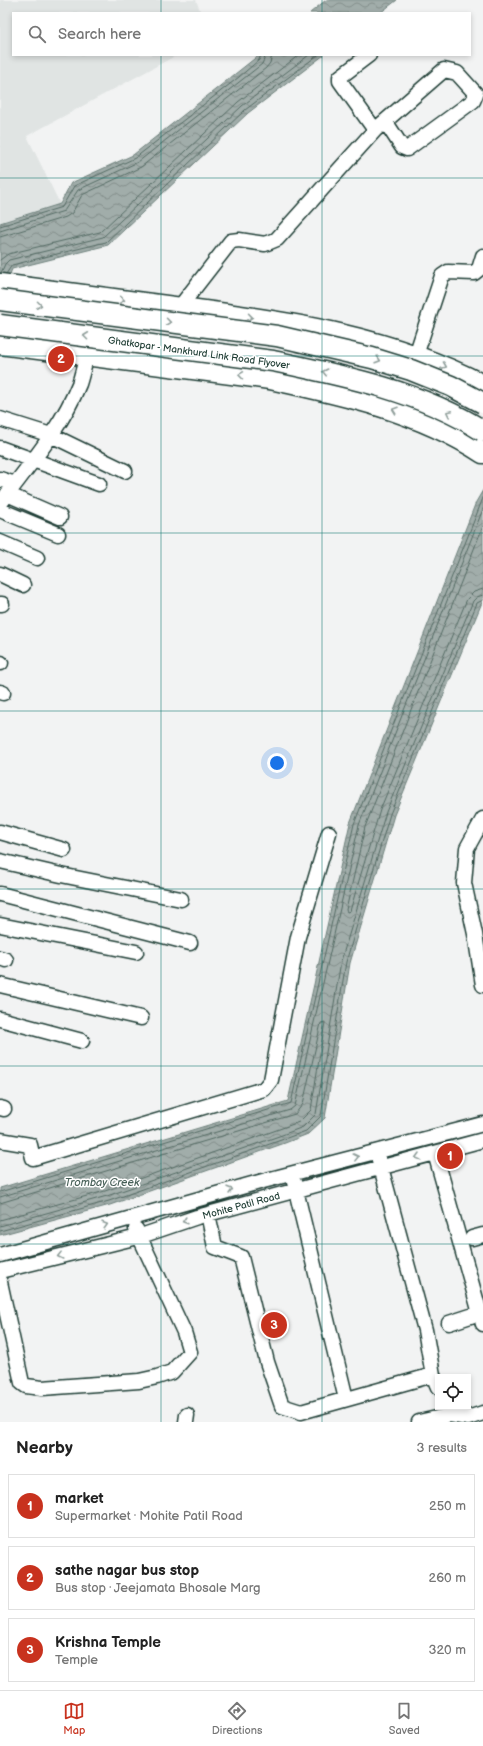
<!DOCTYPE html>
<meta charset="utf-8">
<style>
:root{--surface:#fff;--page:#f6f6f6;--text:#222;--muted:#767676;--line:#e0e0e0;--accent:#c8321e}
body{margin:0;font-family:"Balsamiq Sans",sans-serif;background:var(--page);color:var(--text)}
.controls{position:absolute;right:12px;bottom:12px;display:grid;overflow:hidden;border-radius:0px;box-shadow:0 2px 6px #0003}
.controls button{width:36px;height:36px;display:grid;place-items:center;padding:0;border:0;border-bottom:1px solid var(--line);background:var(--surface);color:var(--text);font:20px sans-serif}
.you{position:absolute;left:277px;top:763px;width:14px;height:14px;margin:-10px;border:3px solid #fff;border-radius:50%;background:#1a73e8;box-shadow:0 0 0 6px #1a73e833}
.badge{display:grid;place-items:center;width:26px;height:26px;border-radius:50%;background:var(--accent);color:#fff;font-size:13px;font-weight:700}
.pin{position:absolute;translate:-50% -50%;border:2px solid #fff;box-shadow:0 1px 4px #0006}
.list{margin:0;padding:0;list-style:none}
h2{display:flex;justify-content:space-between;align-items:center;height:52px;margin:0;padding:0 16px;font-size:17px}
h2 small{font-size:13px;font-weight:400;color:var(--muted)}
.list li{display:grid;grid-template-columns:26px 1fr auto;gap:12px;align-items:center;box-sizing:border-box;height:64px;margin:0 8px 8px;padding:0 8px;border:1px solid var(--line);border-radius:0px}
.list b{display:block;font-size:15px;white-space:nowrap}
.list p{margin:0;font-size:13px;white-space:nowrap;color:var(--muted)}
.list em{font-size:13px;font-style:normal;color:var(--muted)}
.icon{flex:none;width:22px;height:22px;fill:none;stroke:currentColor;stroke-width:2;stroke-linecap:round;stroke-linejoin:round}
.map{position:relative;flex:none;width:483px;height:1422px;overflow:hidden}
.search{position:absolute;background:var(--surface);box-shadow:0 2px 6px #0003;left:12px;right:12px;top:12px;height:44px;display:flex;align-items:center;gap:10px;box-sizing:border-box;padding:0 14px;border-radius:0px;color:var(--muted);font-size:15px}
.sheet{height:268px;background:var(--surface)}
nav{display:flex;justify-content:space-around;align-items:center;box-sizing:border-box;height:56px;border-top:1px solid var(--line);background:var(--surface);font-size:11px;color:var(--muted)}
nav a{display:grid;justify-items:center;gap:2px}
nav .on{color:var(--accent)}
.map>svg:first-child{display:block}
.built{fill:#e0e4e3}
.water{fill:url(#water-waves);stroke:#6d807b}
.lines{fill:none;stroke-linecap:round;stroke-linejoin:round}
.shore{stroke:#536a63;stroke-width:1}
.minor-casing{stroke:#1f3d34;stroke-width:17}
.highway-casing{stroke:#1f3d34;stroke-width:23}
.minor{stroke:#fff;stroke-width:14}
.highway{stroke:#fff;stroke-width:20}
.highway-bridge-casing{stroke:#1f3d34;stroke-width:23;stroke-linecap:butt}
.highway-bridge{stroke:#fff;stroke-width:20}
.oneway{stroke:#8f9e9a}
.grid{fill:none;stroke:#0f766e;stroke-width:1;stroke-opacity:0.55}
.labels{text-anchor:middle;stroke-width:3;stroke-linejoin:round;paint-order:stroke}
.street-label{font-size:10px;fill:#1f3d34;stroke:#fff}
.water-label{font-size:11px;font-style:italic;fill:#465f57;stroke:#fff}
</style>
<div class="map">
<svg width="483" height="1422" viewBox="0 0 483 1422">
<defs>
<pattern id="water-waves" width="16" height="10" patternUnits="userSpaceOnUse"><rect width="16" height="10" fill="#a1adaa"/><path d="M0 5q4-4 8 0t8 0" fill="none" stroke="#838e8b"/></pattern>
</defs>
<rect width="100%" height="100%" fill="#f2f3f3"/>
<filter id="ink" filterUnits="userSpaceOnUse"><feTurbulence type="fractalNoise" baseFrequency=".025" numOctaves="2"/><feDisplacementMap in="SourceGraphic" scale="8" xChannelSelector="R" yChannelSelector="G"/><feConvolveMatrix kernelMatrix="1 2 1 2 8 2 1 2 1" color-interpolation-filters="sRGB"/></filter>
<g filter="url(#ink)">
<path class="built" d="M0 0H196L201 13H13V55H177L27 136 60 204 0 223Z"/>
<path class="water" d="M326 0H397L380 13H310Z
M259 55H324L248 113 108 245 12 269 0 300V223L60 204 71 183 133 155Z
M483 490V600L394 815 350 963 325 1118 308 1134 285 1143 110 1205 0 1235V1188L288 1101 350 823 476 502Z"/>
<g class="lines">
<path class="shore" d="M0 226 62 207 74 186 135 158 239 77 259 60 261 55
M0 231 64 211 78 190 138 162 262 64 266 55
M0 237 66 217 72 213 82 195 141 167 266 68 270 63 272 55
M0 260 8 254 100 232 238 102 299 55
M1 273 5 264 9 260 103 237 242 106 309 55
M6 274 12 265 106 242 245 110 318 55
M483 526 365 827 346 910 347 912 350 911 380 810 467 599 474 592 483 589
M0 1192 291 1103 354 824 483 498
M0 1197 290 1110 295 1106 359 825 483 509
M0 1203 295 1114 303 1104 321 1023 325 1022 311 1110 299 1122 105 1191 0 1220
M0 1226 107 1196 282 1135 303 1127 316 1114 341 961 386 812 473 601 477 597 483 595
M0 1231 109 1201 284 1139 306 1131 321 1116 346 962 390 814 477 603 483 600"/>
<defs>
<path id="minor" d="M369 55 340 77V81L375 130
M179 308 231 241 239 240 265 244 277 239 375 130 444 70 457 73 476 94 473 101 407 149 402 147 385 121
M416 355 442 276 448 272 474 273 479 269 483 256
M0 419 51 435 125 471
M0 448 99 484
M0 479 15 484
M7 494 60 517
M0 504C28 466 61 429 79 384 82 375 84 365 87 355
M0 510 58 534
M0 542 37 558
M0 574 23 585
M0 604H2
M0 663H1
M0 692 3 693
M483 819 467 848 464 883 475 934 483 985
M0 832 64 850
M0 861 61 875 181 899
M0 894 190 943
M0 925 136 952
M0 958 6 960
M0 985 141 1018
M0 1019 82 1041
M0 1108 4 1109
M0 1140 30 1145 33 1158 264 1089 271 1080 298 937 329 833
M435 1153 483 1324
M379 1160 425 1330 433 1375 438 1387
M294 1182 346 1399
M208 1214 215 1247 241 1257 267 1362 282 1406 301 1412 433 1375
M472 1238 483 1235
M0 1255 263 1181 483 1124
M0 1271 138 1237 197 1217 483 1140
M0 1282 22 1383 26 1386 42 1388 139 1381 157 1377 172 1372 190 1352 184 1332 136 1229
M449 1323 483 1312
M447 1407 450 1415 468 1418 483 1413
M186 1422 187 1415
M419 1422 450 1415"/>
<path id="highway" d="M0 284C63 292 126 301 189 309 290 322 391 337 483 385
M0 344 270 379C345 395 418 411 483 453"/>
</defs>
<use href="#minor" class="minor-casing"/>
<use href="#highway" class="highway-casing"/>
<use href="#minor" class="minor"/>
<use href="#highway" class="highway"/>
<defs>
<path id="highway-bridge" d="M0 300 277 336 372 358 411 370 451 386 483 403
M0 325 273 361C345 376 420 391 483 431"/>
</defs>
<use href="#highway-bridge" class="highway-bridge-casing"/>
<use href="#highway-bridge" class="highway-bridge"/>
</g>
<defs><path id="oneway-chevron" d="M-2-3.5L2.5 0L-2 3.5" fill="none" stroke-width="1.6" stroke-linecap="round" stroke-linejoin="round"/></defs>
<g class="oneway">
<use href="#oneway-chevron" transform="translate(122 300) rotate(8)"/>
<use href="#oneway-chevron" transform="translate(39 305) rotate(7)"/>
<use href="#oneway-chevron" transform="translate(250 317) rotate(8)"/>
<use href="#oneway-chevron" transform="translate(168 322) rotate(8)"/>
<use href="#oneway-chevron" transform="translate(86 336) rotate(-173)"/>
<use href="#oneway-chevron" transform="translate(378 360) rotate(17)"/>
<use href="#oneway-chevron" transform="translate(444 366) rotate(22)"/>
<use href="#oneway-chevron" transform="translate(325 372) rotate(-167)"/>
<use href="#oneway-chevron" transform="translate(241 375) rotate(-172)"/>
<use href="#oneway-chevron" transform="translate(395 410) rotate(-161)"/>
<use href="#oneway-chevron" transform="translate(449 413) rotate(-153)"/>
<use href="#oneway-chevron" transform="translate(356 1157) rotate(-14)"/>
<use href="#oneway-chevron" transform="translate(418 1157) rotate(165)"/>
<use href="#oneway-chevron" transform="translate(230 1190) rotate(-16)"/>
<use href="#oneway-chevron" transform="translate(185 1221) rotate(163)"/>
<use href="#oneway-chevron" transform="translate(105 1225) rotate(-16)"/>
<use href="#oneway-chevron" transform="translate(60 1256) rotate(166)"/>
</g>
</g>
<path class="grid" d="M161 0V13M322 0V13M161 55V1422M322 55V1422M0 178H483M0 356H483M0 533H483M0 711H483M0 889H483M0 1066H483M0 1244H483"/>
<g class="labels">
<g class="street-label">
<text transform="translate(199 352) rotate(8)" y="4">Ghatkopar - Mankhurd Link Road Flyover</text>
<text transform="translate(241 1205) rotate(-15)" y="4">Mohite Patil Road</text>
</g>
<g class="water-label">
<text x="102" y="1186">Trombay Creek</text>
</g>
</g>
</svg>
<div class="controls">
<button><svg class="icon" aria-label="locate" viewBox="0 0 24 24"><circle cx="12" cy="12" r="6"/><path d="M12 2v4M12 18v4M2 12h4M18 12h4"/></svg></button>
</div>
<div class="you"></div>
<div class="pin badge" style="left:450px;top:1156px">1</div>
<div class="pin badge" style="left:61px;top:359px">2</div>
<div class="pin badge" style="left:274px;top:1325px">3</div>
<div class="search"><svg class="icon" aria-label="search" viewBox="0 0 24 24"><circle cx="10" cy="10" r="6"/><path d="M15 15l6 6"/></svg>Search here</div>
</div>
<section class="sheet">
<h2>Nearby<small>3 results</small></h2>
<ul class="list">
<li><span class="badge">1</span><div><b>market</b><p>Supermarket · Mohite Patil Road</p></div><em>250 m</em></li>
<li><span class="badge">2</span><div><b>sathe nagar bus stop</b><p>Bus stop · Jeejamata Bhosale Marg</p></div><em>260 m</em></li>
<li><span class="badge">3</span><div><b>Krishna Temple</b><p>Temple</p></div><em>320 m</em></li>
</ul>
</section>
<nav>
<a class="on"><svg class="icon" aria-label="map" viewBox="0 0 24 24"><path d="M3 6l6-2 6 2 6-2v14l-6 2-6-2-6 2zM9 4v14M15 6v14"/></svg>Map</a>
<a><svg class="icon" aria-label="directions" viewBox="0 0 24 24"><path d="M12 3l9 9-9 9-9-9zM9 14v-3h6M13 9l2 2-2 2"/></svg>Directions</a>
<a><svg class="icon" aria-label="saved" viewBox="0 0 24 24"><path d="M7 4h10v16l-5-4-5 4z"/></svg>Saved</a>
</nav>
